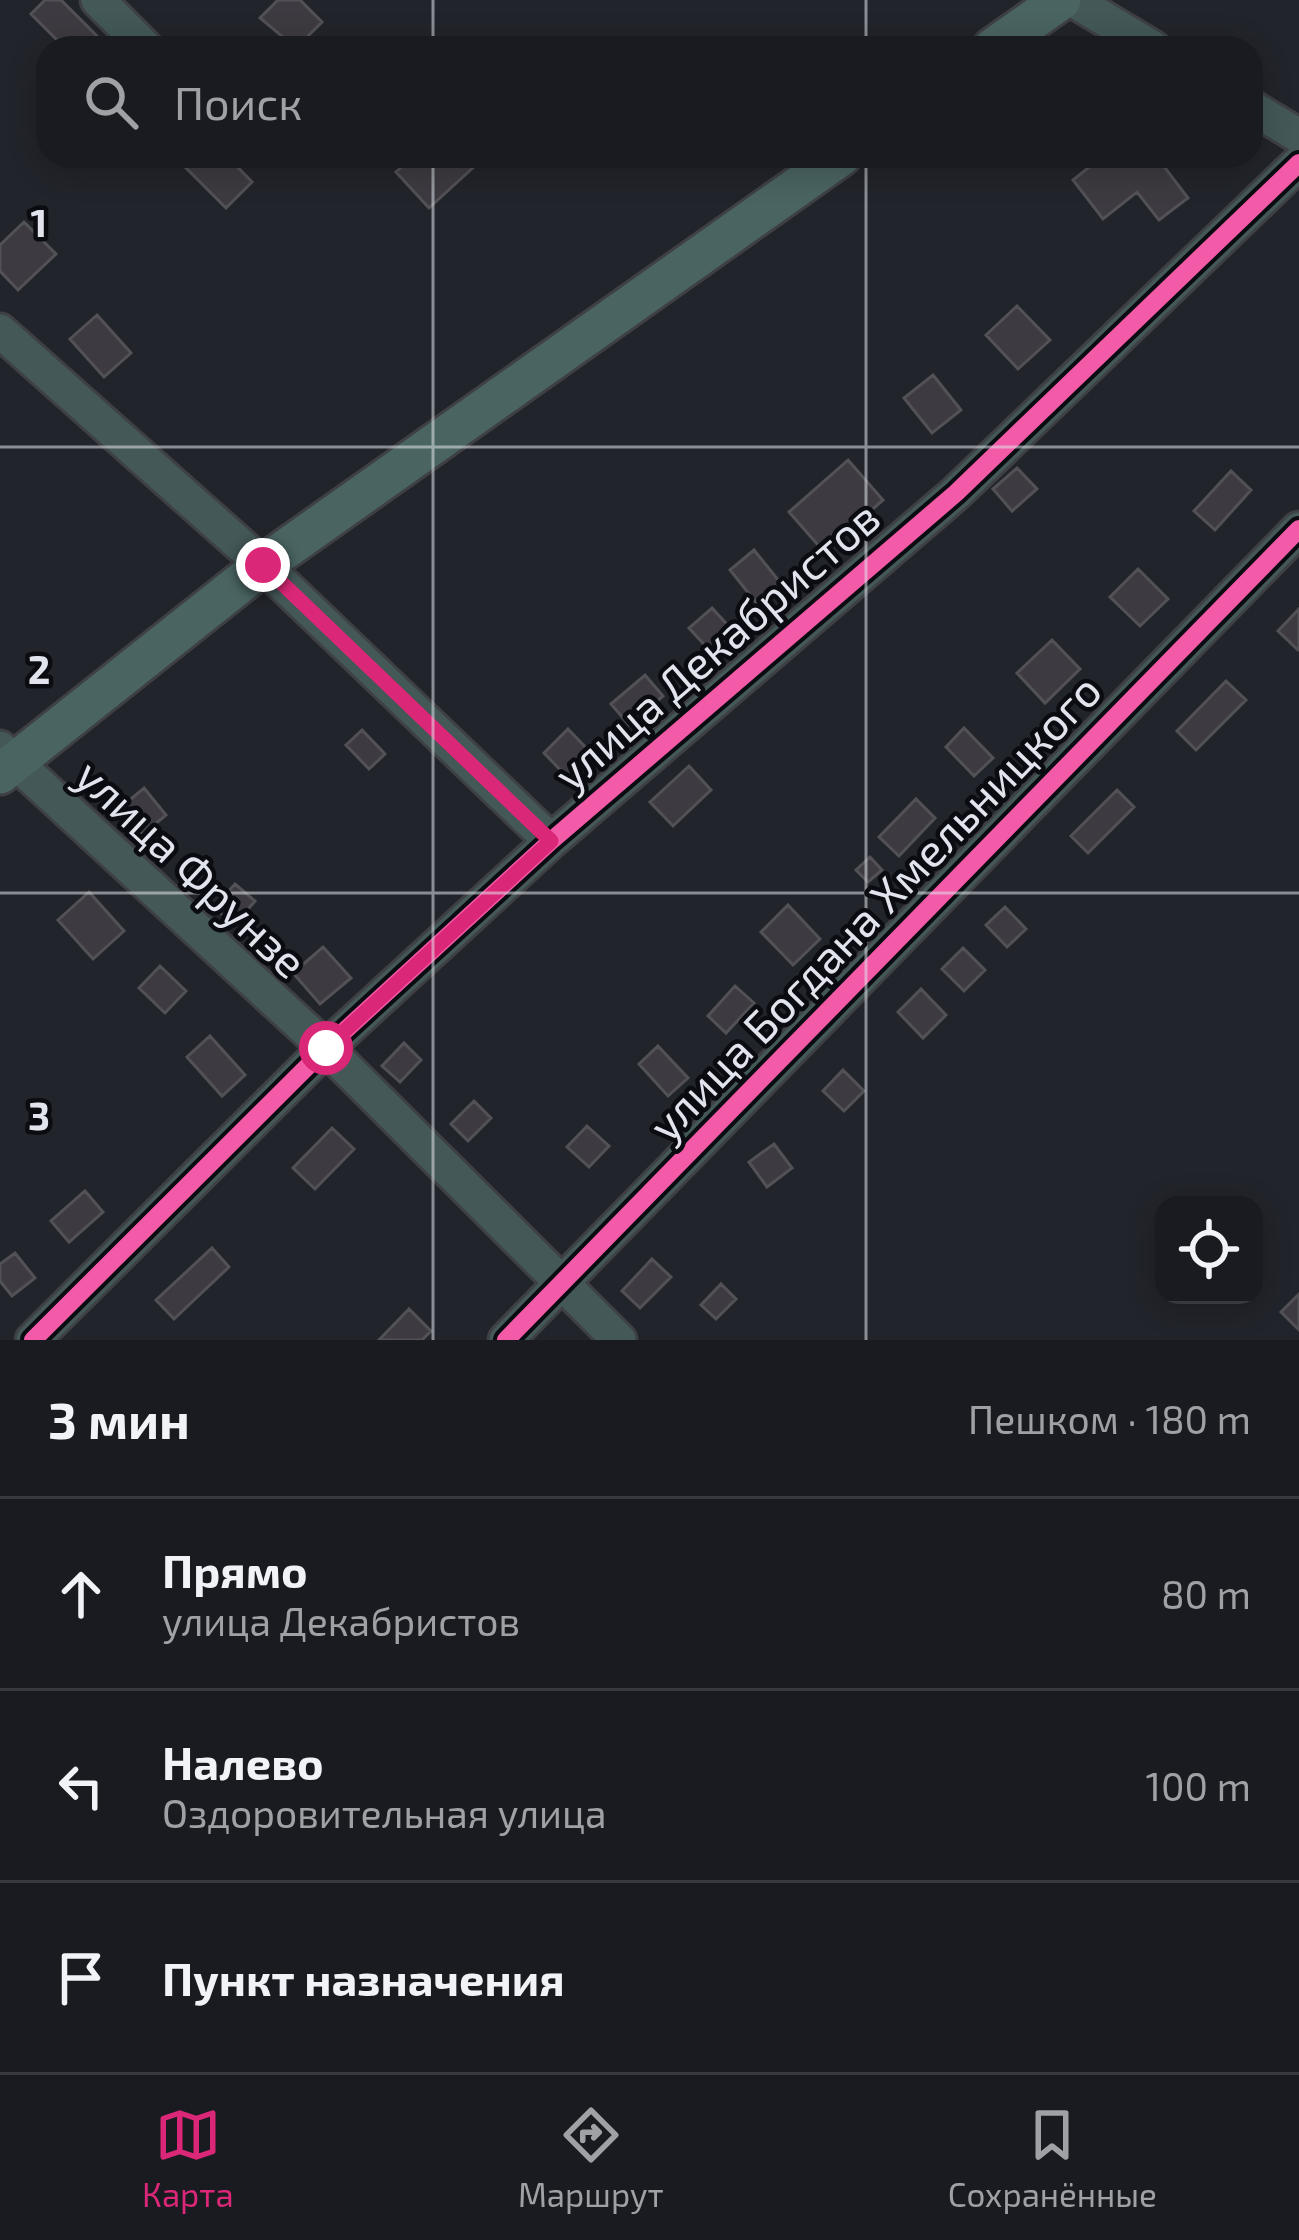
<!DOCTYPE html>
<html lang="ru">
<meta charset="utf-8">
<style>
:root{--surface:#1a1b20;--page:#232429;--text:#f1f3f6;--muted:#9fa1a5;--line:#38393e;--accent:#db2777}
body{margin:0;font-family:"Exo 2",sans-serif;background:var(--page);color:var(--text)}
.controls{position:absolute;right:36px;bottom:36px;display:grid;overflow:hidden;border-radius:24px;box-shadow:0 6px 30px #0003}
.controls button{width:108px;height:108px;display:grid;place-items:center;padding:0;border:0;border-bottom:3px solid var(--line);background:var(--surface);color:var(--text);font:60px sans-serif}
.stop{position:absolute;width:36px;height:36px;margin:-27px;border:9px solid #db2777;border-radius:50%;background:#fff}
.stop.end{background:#db2777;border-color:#fff;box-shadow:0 3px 12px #0008}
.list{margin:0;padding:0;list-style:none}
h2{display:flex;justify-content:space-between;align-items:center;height:156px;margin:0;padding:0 48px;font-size:51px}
h2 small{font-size:39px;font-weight:400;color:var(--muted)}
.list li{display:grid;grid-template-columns:78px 1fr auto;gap:36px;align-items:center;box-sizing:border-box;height:192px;padding:0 48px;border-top:3px solid var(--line)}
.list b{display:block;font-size:45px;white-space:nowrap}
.list p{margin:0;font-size:39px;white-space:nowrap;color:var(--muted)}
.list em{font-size:39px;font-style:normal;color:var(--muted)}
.icon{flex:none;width:66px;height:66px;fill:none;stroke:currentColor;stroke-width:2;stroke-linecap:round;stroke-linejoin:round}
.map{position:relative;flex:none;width:1299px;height:1340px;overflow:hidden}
.search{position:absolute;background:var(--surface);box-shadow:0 6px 30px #0003;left:36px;right:36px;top:36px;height:132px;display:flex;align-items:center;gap:30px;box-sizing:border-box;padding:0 42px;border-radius:36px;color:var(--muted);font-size:45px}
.sheet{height:732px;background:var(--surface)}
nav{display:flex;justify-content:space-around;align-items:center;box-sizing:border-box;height:168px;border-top:3px solid var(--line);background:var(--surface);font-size:33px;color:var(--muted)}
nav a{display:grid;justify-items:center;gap:6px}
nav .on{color:var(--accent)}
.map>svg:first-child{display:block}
.building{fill:#3d3b41;stroke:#525156;stroke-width:3}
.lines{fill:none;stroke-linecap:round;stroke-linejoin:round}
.minor-casing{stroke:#3e4045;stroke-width:39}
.major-casing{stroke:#3e4045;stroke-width:45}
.minor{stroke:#445858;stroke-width:33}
.major{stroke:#4a6462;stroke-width:39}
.cycleway-casing{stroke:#0a0c12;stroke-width:26}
.cycleway{stroke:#f35aa7;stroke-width:18}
.route{stroke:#db2777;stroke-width:15}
.grid{fill:none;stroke:#e1e4ed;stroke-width:3;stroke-opacity:0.55}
.labels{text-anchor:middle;stroke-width:9;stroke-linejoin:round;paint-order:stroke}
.street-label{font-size:45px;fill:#e1e4ed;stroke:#0a0c12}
.grid-label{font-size:39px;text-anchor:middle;font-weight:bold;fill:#e1e4ed;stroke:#0a0c12;stroke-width:9;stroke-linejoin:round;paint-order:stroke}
</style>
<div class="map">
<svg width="1299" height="1340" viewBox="0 0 1299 1340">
<rect width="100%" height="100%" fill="#22242b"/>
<path class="building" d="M45 0H61L109 48H65L31 14Z
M278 0H300L322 22 296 48 260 18Z
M184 156H227L252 182 226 208 179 161Z
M414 156H469L477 164 429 208 396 172Z
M1103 156H1156L1188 198 1159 220 1137 192 1103 219 1073 180Z
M24 222 56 254 18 290 0 271V245Z
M1017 306 1050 340 1018 369 986 335Z
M97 315 131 353 104 377 70 339Z
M933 375 961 410 932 433 904 398Z
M848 460 883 500 824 552 789 512Z
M1017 468 1037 489 1012 511 993 489Z
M1231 471 1251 490 1215 530 1194 511Z
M754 550 783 586 758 605 730 570Z
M1138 569 1168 599 1140 626 1110 597Z
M712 608 734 632 712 653 689 628Z
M1299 609V649L1298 650 1278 631Z
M1052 640 1080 669 1045 703 1017 673Z
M645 675 663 696 629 725 611 704Z
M1226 681 1246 700 1196 750 1177 731Z
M964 728 993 758 974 776 946 747Z
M568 729 592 754 567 777 544 753Z
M362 730 385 754 369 769 346 745Z
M689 766 711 790 673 826 650 802Z
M144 788 166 815 142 835 120 808Z
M1117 790 1134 807 1088 853 1071 836Z
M916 799 935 818 899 856 879 837Z
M870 857 882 870 868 882 856 870Z
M235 884 255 901 234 925 214 907Z
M89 892 124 931 93 959 58 920Z
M788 905 820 939 793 965 761 932Z
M1005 907 1026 929 1007 947 986 925Z
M323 947 351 978 320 1004 293 973Z
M963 948 985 970 964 991 942 969Z
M160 966 186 991 165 1013 139 988Z
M735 986 754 1003 726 1033 708 1016Z
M921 989 946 1015 923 1038 898 1012Z
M210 1036 245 1075 222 1096 187 1057Z
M404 1043 421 1060 400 1082 382 1066Z
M658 1046 688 1078 668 1096 639 1064Z
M843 1070 864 1091 844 1111 823 1091Z
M474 1101 491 1118 468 1141 451 1124Z
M587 1126 609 1146 589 1167 567 1147Z
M332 1128 354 1149 315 1189 293 1168Z
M774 1144 792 1168 767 1187 749 1162Z
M85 1191 103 1212 69 1242 51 1221Z
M212 1248 229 1267 174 1319 156 1300Z
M15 1253 35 1278 12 1296 0 1281V1264Z
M652 1259 671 1277 640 1308 622 1291Z
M721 1284 736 1299 716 1319 701 1305Z
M1299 1294V1330L1281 1312Z
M409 1309 431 1331 422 1340H379Z"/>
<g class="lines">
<defs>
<path id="minor" d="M98 0 146 48
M1073 0 1153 48
M1251 107 1299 136
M0 331 263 565 551 841
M0 748 326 1048 619 1340
M33 1340 326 1048 551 841 956 493 1299 163
M506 1340 1299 529"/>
<path id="major" d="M993 48 1061 0
M0 774 263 565 841 156"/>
</defs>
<use href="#minor" class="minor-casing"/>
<use href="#major" class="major-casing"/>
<use href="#minor" class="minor"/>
<use href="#major" class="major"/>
<defs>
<path id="cycleway" d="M33 1340 326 1048 551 841 956 493 1299 163
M506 1340 1299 529"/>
</defs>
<use href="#cycleway" class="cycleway-casing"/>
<use href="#cycleway" class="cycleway"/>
</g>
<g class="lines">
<path class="route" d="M263 565 551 841 326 1048"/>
</g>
<path class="grid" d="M433 0V48M866 0V48M433 156V1340M866 156V1340M0 447H1299M0 893H1299"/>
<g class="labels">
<g class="street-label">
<text transform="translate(717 646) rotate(-41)" y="16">улица Декабристов</text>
<text transform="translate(191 869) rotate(43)" y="16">улица Фрунзе</text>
<text transform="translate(875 908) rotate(-46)" y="16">улица Богдана Хмельницкого</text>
</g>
</g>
<g class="grid-label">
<text x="39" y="237">1</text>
<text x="39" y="684">2</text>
<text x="39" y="1130">3</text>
</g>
</svg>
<div class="controls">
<button><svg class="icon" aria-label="locate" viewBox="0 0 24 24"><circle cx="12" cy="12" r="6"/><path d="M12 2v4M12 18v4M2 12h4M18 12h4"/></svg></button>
</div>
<div class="stop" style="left:326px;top:1048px"></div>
<div class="stop end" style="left:263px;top:565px"></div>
<div class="search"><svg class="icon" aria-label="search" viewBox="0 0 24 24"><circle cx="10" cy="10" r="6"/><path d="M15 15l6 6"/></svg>Поиск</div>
</div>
<section class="sheet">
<h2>3 мин<small>Пешком · 180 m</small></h2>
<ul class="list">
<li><svg class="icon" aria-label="ahead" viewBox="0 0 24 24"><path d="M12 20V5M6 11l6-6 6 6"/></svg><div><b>Прямо</b><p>улица Декабристов</p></div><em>80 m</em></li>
<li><svg class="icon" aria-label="left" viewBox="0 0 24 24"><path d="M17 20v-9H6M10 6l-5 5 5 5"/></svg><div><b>Налево</b><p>Оздоровительная улица</p></div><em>100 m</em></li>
<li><svg class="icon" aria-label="arrive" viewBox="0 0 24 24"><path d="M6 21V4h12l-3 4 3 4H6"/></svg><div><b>Пункт назначения</b></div></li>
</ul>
</section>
<nav>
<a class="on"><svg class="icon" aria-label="map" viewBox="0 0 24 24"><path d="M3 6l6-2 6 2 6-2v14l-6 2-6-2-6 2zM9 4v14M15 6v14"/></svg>Карта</a>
<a><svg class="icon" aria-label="directions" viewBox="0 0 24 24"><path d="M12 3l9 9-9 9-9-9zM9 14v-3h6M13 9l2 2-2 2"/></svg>Маршрут</a>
<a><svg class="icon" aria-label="saved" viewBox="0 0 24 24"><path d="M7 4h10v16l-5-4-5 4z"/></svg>Сохранённые</a>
</nav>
